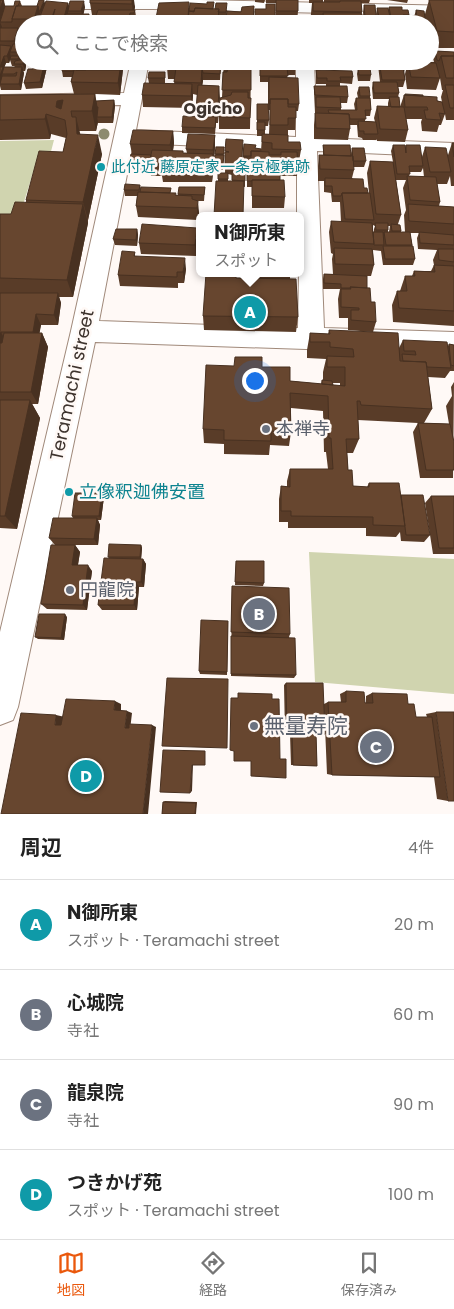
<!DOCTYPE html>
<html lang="ja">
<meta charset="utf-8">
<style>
:root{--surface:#fff;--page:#f2f2f2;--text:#222;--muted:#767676;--line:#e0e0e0;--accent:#ea580c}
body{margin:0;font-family:Poppins,"Noto Sans JP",sans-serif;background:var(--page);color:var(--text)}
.you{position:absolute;left:254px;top:380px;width:18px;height:18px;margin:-12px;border:4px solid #fff;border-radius:50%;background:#1a73e8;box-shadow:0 0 0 8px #1a73e833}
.badge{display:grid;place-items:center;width:32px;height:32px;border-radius:50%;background:var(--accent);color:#fff;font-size:16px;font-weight:700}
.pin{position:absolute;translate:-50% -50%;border:2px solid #fff;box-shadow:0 1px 5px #0006}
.popup{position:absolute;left:196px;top:212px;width:108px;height:65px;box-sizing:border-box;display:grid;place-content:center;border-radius:8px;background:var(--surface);filter:drop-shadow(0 1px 4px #0005);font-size:16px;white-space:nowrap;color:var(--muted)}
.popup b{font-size:19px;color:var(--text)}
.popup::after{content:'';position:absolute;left:50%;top:100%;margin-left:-10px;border:10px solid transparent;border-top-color:var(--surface)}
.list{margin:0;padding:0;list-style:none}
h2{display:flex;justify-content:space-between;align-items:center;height:65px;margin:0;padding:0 20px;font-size:21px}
h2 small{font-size:16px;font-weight:400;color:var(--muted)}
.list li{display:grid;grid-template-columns:32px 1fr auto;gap:15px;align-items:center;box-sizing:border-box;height:90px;padding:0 20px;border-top:1px solid var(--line)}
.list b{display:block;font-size:19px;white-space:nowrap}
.list p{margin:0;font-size:16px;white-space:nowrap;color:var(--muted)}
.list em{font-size:16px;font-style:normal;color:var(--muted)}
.icon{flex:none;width:28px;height:28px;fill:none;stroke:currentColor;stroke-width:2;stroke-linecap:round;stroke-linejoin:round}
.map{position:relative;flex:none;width:454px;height:814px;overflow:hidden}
.search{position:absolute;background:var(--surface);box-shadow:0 5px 20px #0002;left:15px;right:15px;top:15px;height:55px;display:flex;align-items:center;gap:12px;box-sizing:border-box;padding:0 18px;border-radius:28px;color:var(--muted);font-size:19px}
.sheet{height:425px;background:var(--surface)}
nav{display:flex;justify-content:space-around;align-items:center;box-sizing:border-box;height:70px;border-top:1px solid var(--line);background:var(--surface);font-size:14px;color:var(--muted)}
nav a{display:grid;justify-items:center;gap:2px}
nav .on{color:var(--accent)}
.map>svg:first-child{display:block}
.green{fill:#d0d4af}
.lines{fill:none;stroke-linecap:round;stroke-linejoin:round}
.street-casing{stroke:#a0897a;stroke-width:2}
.street{fill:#fff;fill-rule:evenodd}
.tree{fill:#8d8b6f}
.wall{fill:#593c28;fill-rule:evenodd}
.shaded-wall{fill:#483121}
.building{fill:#67462f;stroke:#483121;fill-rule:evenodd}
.culture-dot{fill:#0f9aa8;stroke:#fff9f6;stroke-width:2}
.worship-dot{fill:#6b7280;stroke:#fff9f6;stroke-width:2}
.labels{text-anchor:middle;stroke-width:5;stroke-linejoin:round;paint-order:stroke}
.far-culture-label{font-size:15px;fill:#0d838f;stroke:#fff9f6;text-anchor:start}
.far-neighbourhood-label{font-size:16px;font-weight:bold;fill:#3d332d;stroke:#fff9f6}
.street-label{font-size:18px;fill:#3d332d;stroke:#fff9f6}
.worship-label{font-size:18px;fill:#5b616d;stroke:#fff9f6;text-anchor:start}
.culture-label{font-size:18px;fill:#0d838f;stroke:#fff9f6;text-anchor:start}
.near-worship-label{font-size:21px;fill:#5b616d;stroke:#fff9f6;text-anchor:start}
</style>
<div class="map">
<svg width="454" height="814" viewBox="0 0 454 814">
<rect width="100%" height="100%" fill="#fff9f6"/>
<path class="green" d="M54 140 48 163 33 173 18 221 0 227V141Z
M309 552 454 559V694L315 682Z"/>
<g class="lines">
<defs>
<path id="street" d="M0 0H200L454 6V16L153 9H0Z
M131 61H149L136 130 296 137V61H314L317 138 454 143V157L317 151 324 328 454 332V354L95 342 18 707 13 720 0 725V632L71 331 121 105 0 107V95L124 93ZM133 143 297 150V216H300L298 328 99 321Z"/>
</defs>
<use href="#street" class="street-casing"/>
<use href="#street" class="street"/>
</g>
<circle class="tree" cx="104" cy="134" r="5.5"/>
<path class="wall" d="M0 0H4L5 6H14L20 1 22 6H37L45 3H68L69 6 85 7 83 14H89L90 20 89 24H41L40 22V24H24V31H19L20 35 18 44H21L20 41 24 35V61H47L48 63 42 88 26 89 24 83 33 68 32 62H25L26 66 25 71H23L24 73 21 90H1L0 86ZM10 60 12 66H14L15 67H4L6 63H9Z
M132 0 135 7 134 10H135L136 16 135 20H131L130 24H95L94 21 96 15H92L90 3Z
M255 0H265L264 3 255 2Z
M266 0H298V11L297 23 264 22V24H255V9H266L275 4 274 22H275L276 3H266Z
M309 0H323V2H324V0H370L369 3H361L362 12 361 24H310L312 3H309Z
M387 0H408L407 3Z
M429 0H454V48H432L430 41V24H415L414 17 416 10 425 14Z
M364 5 376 17V24H366V23H364L363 12Z
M254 6 253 24H225L241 12Z
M389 7 402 10 409 15 408 21H403V24L378 23 376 14 377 8 388 10Z
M189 8 227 10 226 18H219V24H189L188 21V24H157L156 18Z
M435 51 454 52V120H446L445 114 441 125H439L437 132 422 131 421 122 422 119H406L408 130 405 142 377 141V139L376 140H363L362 138 358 137 357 125H350V129L348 140 314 139V125L315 113 314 92V86H326V84H316V70L353 77 352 84 340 83V86L348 97 347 103H341V110H355L354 104 356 98H358L357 93 359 87 370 96 371 110 370 116H365V121L375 122 374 118 377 106 388 107V103L389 99H373L372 88 373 82H380L378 65V61H405L406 66 404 72 405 80 403 87H398L399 93 398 97 400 107 404 95 423 96 442 102 441 97 443 90H442L440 78 436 90 407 89 405 74 408 62H434L433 58Z
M90 61H124L120 95 95 94 96 101 114 100 115 106 113 123H98V122L96 131H79L80 134 102 154 88 220V223L73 297H59L61 303 58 325H41L39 333H42L48 347 38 404H32L40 418 17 529 0 528V214H11L26 202V200L63 152 66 138 51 134 50 139 0 140V95L86 94H74L71 82 72 77H63L62 71 77 69 90 70Z
M151 61H161V63L151 62Z
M164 61H207V62L221 63 220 80H203L202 85 219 86 218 123H216L215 134 182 133V127L196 117 197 95 193 94 192 108 143 107 142 95 149 83 148 78 165 72V84H174L175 79H168L167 67V63H164Z
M224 61 237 67 251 68 250 129H219V117L222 97Z
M240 61H295V75H287V78L299 104 298 111H296L295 130H288V142L301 150 299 161H298L297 176H280V180L285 197 284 208H252V187H247V174H245V187L218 181V173H225L226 139 242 157H243L244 144 261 151 262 136H257V104L269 120 268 126H265V134H269L270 110H268V82H260V69H265V65L247 64V62ZM247 162H251V170H247ZM228 174 232 175V181H228Z
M358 68 371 75 370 81H358L357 74Z
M173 131 174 143 173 151 183 153H187L186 149 215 135V147L212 182H163L162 176H151L150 171 130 170 129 164 132 154 130 144Z
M452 143H454V186H451L450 176 447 184H437L440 202 439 206 454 207V326L393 322 392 305 397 291H400L405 276H412L414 271H431L434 265 433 260 437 250 418 249 417 238 419 233H410L415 259 413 265H383L381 251 373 250 374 265 371 276H367V288L376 322 373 332 348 330V318H339L338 299 340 289H323V279L324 274H333L332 259 333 254 331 253 329 232 331 221 341 222 340 202H332L331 193 324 192V181H318V166L319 155H323V145L351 154 352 148 366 161 364 167H353L354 170 352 178 364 188 368 193H369L367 173 370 161 393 162 391 151 393 145 405 148 406 145 422 157 425 147 448 155ZM423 168 424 177 409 176 410 172H421ZM396 180H406L403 188 406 210 404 215 405 232H401V231L398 224 401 215ZM373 224V225L375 226 374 229V232L373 233ZM388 226H390L389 232H388Z
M216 147H224L223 170H214Z
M140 185 141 189 171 193 176 195H178V194L205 187 204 201H196L199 213 198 220 138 217 136 206 137 196H125L124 190Z
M137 229 138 235 137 246 115 245 113 239Z
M198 239 196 256 141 254 139 243Z
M135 252V256L186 269 184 283H178V288L120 286 118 275Z
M250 273H290V279L298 317 296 332 204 330 203 316 236 278H250Z
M329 330 399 348 403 340 448 346 449 344 454 345V371H450L445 378 428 377 432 409 424 423 449 424 446 406 452 396 451 387 454 382 453 478H420L413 432 418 423 358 420 359 439 353 453H347L348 470 353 486 367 487 369 483 401 495 430 535 424 542 401 541 400 532 396 537 366 536V528H288V522H279V499L281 486 287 487V481L290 469H328L326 452H324L323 411 291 408V432L289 446 270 445 269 455 224 454V444L204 443 203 429 262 367 290 381 321 384 322 380H323V372L326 359 307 358V350L310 333 328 334ZM332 383H340V386L333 385Z
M102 493 104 497 101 520H98L100 525 98 545H55L49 538 73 518 72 516Z
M431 496H454V554H433L425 503Z
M75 545 80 552 78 565 92 571 87 610 47 609 41 604Z
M141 545 142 548 141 559H143L146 564 144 587H139L137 610H102L98 605 109 558 108 557Z
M236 561 264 583 263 586 235 585Z
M232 586 290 634 289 637 296 675 294 678 231 676Z
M67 617 64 640 38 639 35 637Z
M228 621 227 675 200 674 199 671Z
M286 683 324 704 328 702H341L340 694 346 691 366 703V696L372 693 408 704 416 717H427L426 714 436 712 448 801 437 799 434 777 332 775 327 774 325 727V734L322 735 316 734 317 766 291 765 290 734H285L284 685Z
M165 801 197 802 196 814H162L163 802Z"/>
<path class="shaded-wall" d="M3 0 7 11 0 22 2 27 0 32V9Z
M44 0 46 6 42 17 40 11Z
M132 0H134L135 7 134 13H133L132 4Z
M84 1 85 7 83 17 81 11Z
M68 3 70 9 68 11V14L63 21Z
M38 6 41 18 39 19 40 24H35L34 19Z
M219 9V24H218Z
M130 13 131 20 130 24H129L128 21Z
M89 14 90 20 89 24H88L87 21Z
M18 28 20 35 16 48 14 41Z
M11 46 13 52H10L11 57 9 63 7 56Z
M19 48 21 54 19 56 21 62 20 66 18 52Z
M4 56 6 63 2 74 3 79 1 85 0 81V67Z
M24 61H25L26 66 25 71 23 64Z
M45 61H47L48 63 42 88 40 82Z
M120 61H122L123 69 120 95 118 83Z
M122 61H124V63L123 69Z
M22 67 24 73 21 90 19 84Z
M202 68 203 81 201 95V83Z
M192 84 193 96 192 108 191 96Z
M219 86 220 98 218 123V111Z
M95 94 99 114 97 117 98 122 96 131 92 111Z
M63 100 68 120 56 107 57 101Z
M114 100 115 106 113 123 112 117Z
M46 114 51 134 50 139 45 119Z
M76 117 81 137 77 134Z
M173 131 174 143 172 157 170 145Z
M98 135 102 154 88 220 83 202Z
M215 135V147L214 161 213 150Z
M213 154 214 166 212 182V170Z
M198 201 199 213 198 220 197 208Z
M83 204 88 223 73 297 67 280Z
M197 228 198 239 196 256 195 245Z
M137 229 138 235 137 246 136 240Z
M185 258 186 269 184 283 183 272Z
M58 293 61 303 58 325 54 315Z
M36 314 41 325 38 342 33 332Z
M1 332 6 342 0 343V335Z
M42 333 48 347 38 404 31 392Z
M30 400 40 418 17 529 5 516Z
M102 493 104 497 101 520 99 516Z
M97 518 100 525 98 545 94 539Z
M75 545 80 552 77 570 72 565Z
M141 545 142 548 141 560 140 557Z
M143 559 146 564 144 587 141 582Z
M88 565 92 571 87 610 83 605Z
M136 582 139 587 137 610 134 605Z
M65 614 67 617 64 640 61 638Z
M115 701 121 704V713L114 710Z
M127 711 132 713 130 730 125 728Z
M56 715 65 717 64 726 55 725Z
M152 725 156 727 148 814H143Z
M193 764 192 791 190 793 192 765Z"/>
<path class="building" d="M0 0H3L0 9Z
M39 0H44L40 11H39L38 6H37Z
M90 0H132V4L90 3Z
M276 0H298V11H276Z
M429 0H454V32L437 31Z
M15 1H20L18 6H16L12 19V22H0L5 6H14Z
M46 1 68 3 63 21H52L55 9 51 20 39 19Z
M70 1H84L81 11H68Z
M340 1H361L362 12 313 11V2H340Z
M189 2 188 19H181L182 24H161L162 19 156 18 159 3Z
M207 2H214L213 9 195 8 194 11H189L190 3 207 4Z
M216 3H227L226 12H218L219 9H215Z
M266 4H275V16H265L264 20 255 19V9H266Z
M364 5H375L376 17 365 16Z
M16 6H38L34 19H12Z
M254 6 253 22H240V24H225L227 11 241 12 242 7Z
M389 7H402V10H408L409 15H403L404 19 391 18Z
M195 8 219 9 218 19 188 18 189 11 194 12Z
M377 8H388L390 17H379Z
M98 10H135L134 13H130L128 21H94Z
M416 10 424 11 426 24H418Z
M323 13H361L362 20H359V24H313V22L324 23Z
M66 14H89L87 21H82L81 24H62Z
M311 17H317L318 23 313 22V24H311Z
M367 18H375L376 24H368Z
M384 20H399L400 24H385Z
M99 22H123V24H98Z
M265 22H295V24H265Z
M0 28H18L14 41H0Z
M22 35H24V41H20Z
M13 44H24V56H19L21 48H19L18 52H10Z
M0 45 11 46 7 56H4L0 67Z
M435 51 454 52V56H441L439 61 437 60Z
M11 56H19L18 59H10Z
M441 56H454V78H446Z
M24 59 23 64H14L15 61Z
M32 61H45L40 82 24 83 28 69H33L35 62Z
M91 61H120L119 68H90Z
M168 61H199V67H167Z
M224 61H238L237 67H223Z
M270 61H295V69L287 68 288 76H260V69H265V63H270Z
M379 61H405L406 66 380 65Z
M201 62 221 63 220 74 203 73 202 68H200Z
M408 62 436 63 440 78 411 77Z
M64 63H75L73 71H62Z
M0 67H3L0 76Z
M4 67H22L19 84H0L2 76H16L17 72 14 74H2Z
M228 67 251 68V90H222L223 72H227Z
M380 67H403L405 80H382Z
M176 68H202L201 83 174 82Z
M358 68H370L371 75H359Z
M76 69H86V70H76Z
M74 70H120L118 83 71 82Z
M316 70 352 71 353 77H340L341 81H327V78H317Z
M149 72H165V78H148Z
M269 77 298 78 299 104H288V99H270V104H269Z
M373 82H397L399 93H374Z
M144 83 192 84 191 96 142 95Z
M198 85 219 86 218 111 196 110Z
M445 85H454V108H450Z
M314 86H347L348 97 315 95Z
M359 87H369L370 96H360Z
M232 92H248V98H251L250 118 219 117 220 98 231 95Z
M95 94 92 111H71L72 117H76L77 134 98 135 83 202 26 200 39 151 63 152 67 134 65 120 46 114 45 119 0 120V95ZM63 100 61 109 56 107 57 101Z
M405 94 423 95V96L405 95Z
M404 95 437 97V101L442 102 445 114 439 113 441 120 426 119 424 110H428L427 107H405Z
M316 97H340L341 108 316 107Z
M389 97H399L400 107H391Z
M356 98H370L371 110H365L366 119H350L349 114 329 113 328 110H357Z
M270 99H288V107H296V118H288V125H270Z
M114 100 112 117H97L98 107H97L96 101Z
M257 104H268L269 120H257Z
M377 106 404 107 408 130 380 129Z
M315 113 349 114 350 129 316 128Z
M183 116 216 117 215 128 182 127Z
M358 121 376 122 378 134H364V131H359Z
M257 122H265V130H257Z
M133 130 173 131 170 145 130 144Z
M188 134 215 135 213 150 186 149Z
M262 134 288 135V142H300L301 150 272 149V143L262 142Z
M226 139 243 140 242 157H247V167L232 169 225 167V152H229L225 151Z
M452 143H454V157Z
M244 144 256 145 255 148 261 149V151H251V156H243Z
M323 145H350L351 156 324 155Z
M393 145H405L406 153V145H420L423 166H409L410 174H397Z
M216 147H224V154H215Z
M425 147 446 148 451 172H430Z
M352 148H364L366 161H353Z
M152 150 183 151V153L213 154 212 170H162L163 165 149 164Z
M251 151 269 152V155H281V152H297L298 165 281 164V161H269V164L251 163Z
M131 154 151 155 150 165 129 164Z
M215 155H224L223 164H214Z
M319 155 353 156 354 170 320 169Z
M370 161 393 162 401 215 376 214Z
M247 170H280V180H252V181H247Z
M232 171 245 172V181L232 180Z
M218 173H228V179H218Z
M407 176 436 177 440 202 410 200Z
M325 178 363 179 364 188H367L368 193H342L341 196H333L332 186H325Z
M252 180H284L285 197 252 196Z
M216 181H244L243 216H214Z
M125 184 140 185 139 190H124Z
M141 187 171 188 170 193 140 192Z
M179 187H205L204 195 178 194Z
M138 192 176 193 175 195 192 196V199L198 201 197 208 136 206Z
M342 193H370L374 220 345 219Z
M15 202 83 204 67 280 0 278V214H11Z
M408 204 454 207V224L409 221Z
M331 221 372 223 374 244 334 242Z
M375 223H388V230H376Z
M142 224 197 228 195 245 139 243Z
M391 224 400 225 401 231H392Z
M116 229H137L136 240 113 239Z
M373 232H383L384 245H374Z
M384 232H410L412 245H386Z
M419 232 454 235V245L420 243Z
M383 246H413L415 259H385Z
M334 248 372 249 374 265 335 264Z
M438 249H454V262L439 260Z
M122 251 135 252 134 256 185 258 183 272H177V277L118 275Z
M434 265 454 266V311L399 308 397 291H407L405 276H415L414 271 435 272Z
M206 273H236V278L296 279 298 317 203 316Z
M324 274 367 276V288L350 287 351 288H341V284L324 283Z
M350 287 370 288 371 302H375L376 322 351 320V310H359V308L341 307V289H351Z
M0 293H58L54 315 36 314 33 332H1L0 335Z
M329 330 398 333 400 361 426 362 432 409 361 405 360 401H357L359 439H346L348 470H352L353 486 369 487V483H399L405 526 373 525V517L291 516V511H281V486L290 487V469H333L331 438H329L328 396 290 393 291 432 271 431V441L224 440V430L203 429 206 365 234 366 235 357H262V367H290V381L345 386V367H327V356L354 357 353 349 330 347V342H310V333L330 334Z
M4 333H42L31 392H0V343H2Z
M403 340 447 342 451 368 427 367 426 362 403 361 402 354 416 355 415 351H404Z
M449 344 454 345V366L451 365Z
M322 380 332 381 333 385 322 384Z
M0 400H30L5 516H0Z
M418 423 450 424 454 442V470H426Z
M75 493H102L99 516H72Z
M401 495H423L430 535H406Z
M431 496H454V548H439Z
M53 518H97L94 539 49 538Z
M109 544 141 545 140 557H108Z
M51 545H75L72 565H88L83 605 41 604Z
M104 558 143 559 141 582H136L134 605H98Z
M236 561H264V583L235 582Z
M232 586 289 588 290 634 231 632Z
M39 614H65L61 638 35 637Z
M201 620 228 621 227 672 199 671Z
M231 636 295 638 296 675 231 674Z
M167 678 228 679 227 748 162 746Z
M286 683H323L325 734 316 733 317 766 293 765 292 733H287Z
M346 691 364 692 365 703H373L372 693 407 694 408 704H414L416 717H432L440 777 332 775 328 702H346Z
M238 693 272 694V699H279L280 759H286V778L251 776V761H234V751L230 750 231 698H238Z
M66 699 115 701 114 710 127 711 125 728H129V724L152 725 143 814H1L21 713 56 715 55 725H61Z
M436 712H454V801H448Z
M163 750 205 751V765H192L190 793 160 792Z
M163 802 196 803 195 814H162Z"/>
<g class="culture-dot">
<circle cx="101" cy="167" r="5"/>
<circle cx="69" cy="492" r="5"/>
</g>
<g class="worship-dot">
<circle cx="266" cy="429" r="5"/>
<circle cx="70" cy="590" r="5"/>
<circle cx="254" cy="726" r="5"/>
</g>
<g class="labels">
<g class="far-culture-label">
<text x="111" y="172">此付近 藤原定家一条京極第跡</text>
</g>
<g class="far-neighbourhood-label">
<text x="213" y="114">Ogicho</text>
</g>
<g class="street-label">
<text transform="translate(72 385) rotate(-78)" y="6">Teramachi street</text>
</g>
<g class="worship-label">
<text x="276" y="435">本禅寺</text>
<text x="80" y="596">円龍院</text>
</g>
<g class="culture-label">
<text x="79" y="498">立像釈迦佛安置</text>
</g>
<g class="near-worship-label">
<text x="264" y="733">無量寿院</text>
</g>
</g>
</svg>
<div class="you"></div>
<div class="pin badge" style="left:250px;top:312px;background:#0f9aa8">A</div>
<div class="popup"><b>N御所東</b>スポット</div>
<div class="pin badge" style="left:259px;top:614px;background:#6b7280">B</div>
<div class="pin badge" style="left:376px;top:747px;background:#6b7280">C</div>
<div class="pin badge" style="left:86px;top:776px;background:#0f9aa8">D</div>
<div class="search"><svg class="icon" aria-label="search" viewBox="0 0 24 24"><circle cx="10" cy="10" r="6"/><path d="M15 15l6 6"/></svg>ここで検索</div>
</div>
<section class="sheet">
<h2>周辺<small>4件</small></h2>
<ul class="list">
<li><span class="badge" style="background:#0f9aa8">A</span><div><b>N御所東</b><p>スポット · Teramachi street</p></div><em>20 m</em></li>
<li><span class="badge" style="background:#6b7280">B</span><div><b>心城院</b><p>寺社</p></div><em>60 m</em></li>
<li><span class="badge" style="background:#6b7280">C</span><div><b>龍泉院</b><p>寺社</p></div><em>90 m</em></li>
<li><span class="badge" style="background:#0f9aa8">D</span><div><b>つきかげ苑</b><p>スポット · Teramachi street</p></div><em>100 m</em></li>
</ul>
</section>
<nav>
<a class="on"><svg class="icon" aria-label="map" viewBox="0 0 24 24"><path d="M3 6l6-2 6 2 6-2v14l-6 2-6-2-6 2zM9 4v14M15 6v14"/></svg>地図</a>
<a><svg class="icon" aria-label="directions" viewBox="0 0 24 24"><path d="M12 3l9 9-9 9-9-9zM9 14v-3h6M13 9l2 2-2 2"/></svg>経路</a>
<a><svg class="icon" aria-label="saved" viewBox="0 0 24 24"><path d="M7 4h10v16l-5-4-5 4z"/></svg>保存済み</a>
</nav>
